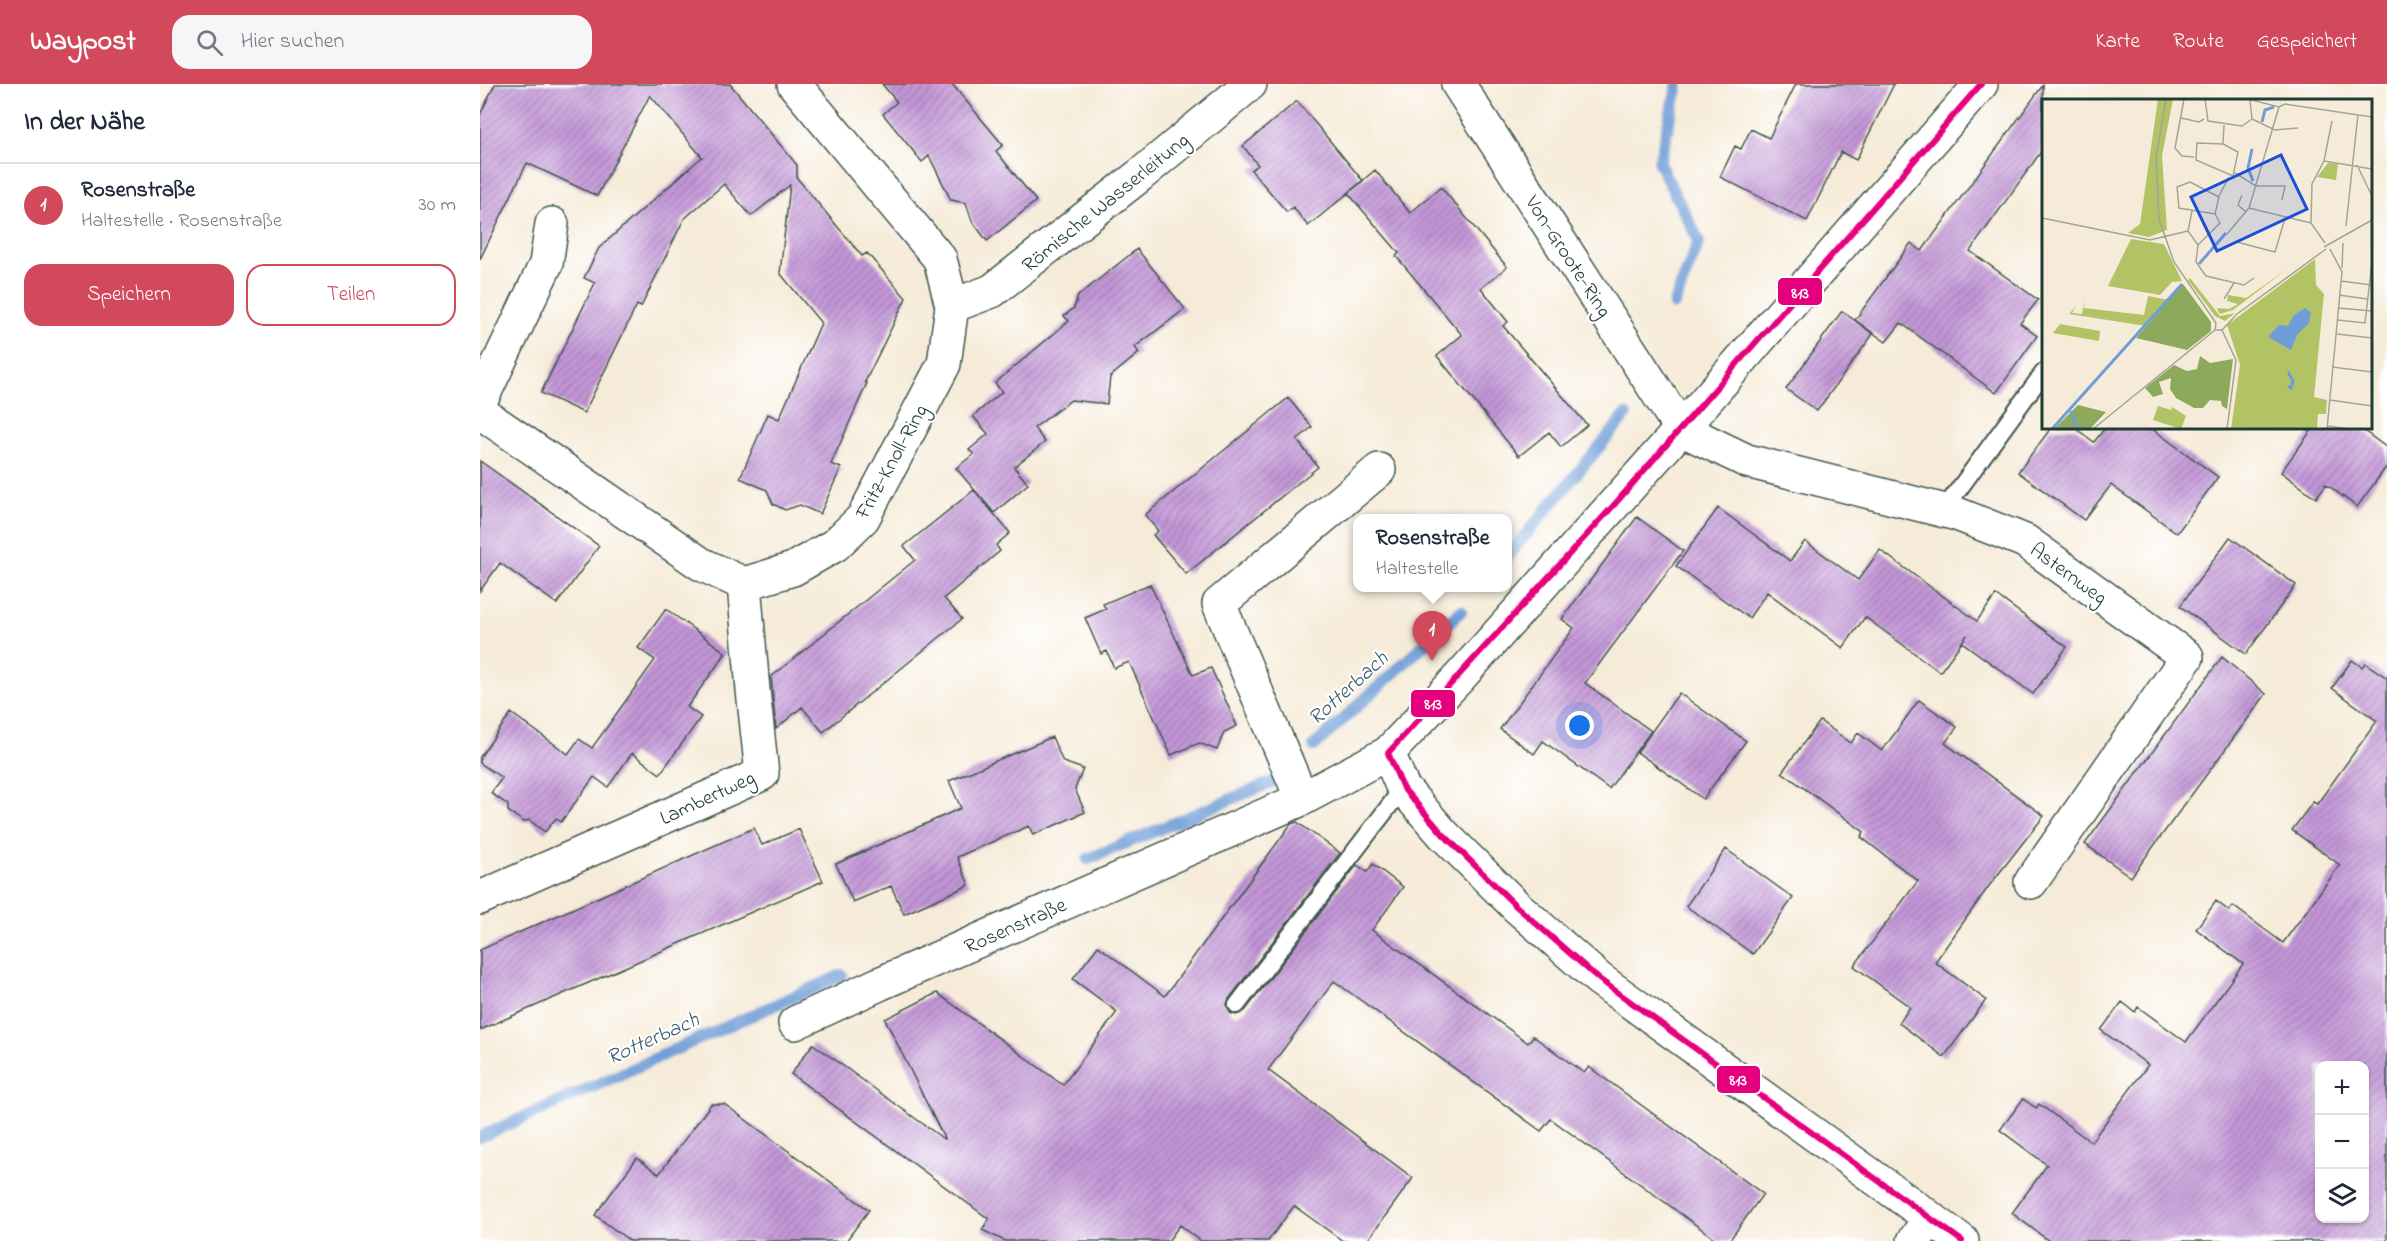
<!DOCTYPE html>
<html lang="de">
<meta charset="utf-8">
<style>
:root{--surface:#fff;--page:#f6f6f7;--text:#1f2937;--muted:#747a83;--line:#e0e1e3;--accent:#d1495b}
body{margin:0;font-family:"Indie Flower",sans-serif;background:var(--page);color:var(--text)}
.controls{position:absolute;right:18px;bottom:18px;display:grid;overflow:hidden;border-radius:12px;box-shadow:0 2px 4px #0004}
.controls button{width:54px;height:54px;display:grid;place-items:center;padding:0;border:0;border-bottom:2px solid var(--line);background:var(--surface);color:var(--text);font:30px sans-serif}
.you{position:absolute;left:1100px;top:642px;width:21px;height:21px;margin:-15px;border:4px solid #fff;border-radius:50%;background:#1a73e8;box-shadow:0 0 0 9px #1a73e833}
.badge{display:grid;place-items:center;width:39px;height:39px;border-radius:50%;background:var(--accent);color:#fff;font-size:20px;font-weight:700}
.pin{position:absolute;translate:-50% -50px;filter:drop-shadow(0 2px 3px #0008)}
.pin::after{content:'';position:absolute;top:32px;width:21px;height:18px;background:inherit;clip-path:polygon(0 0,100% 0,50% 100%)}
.popup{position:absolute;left:873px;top:430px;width:159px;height:78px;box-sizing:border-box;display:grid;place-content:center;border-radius:12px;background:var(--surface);filter:drop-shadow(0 2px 4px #0005);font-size:20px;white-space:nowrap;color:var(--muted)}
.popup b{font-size:22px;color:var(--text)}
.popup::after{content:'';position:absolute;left:50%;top:100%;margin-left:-12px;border:12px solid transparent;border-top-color:var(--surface)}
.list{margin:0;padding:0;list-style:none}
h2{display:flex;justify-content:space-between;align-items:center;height:78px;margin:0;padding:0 24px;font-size:26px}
h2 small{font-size:20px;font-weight:400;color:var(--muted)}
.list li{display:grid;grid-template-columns:39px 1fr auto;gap:18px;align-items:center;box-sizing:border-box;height:84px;padding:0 24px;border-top:2px solid var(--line)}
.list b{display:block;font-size:22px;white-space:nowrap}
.list p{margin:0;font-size:20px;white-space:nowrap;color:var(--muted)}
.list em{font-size:20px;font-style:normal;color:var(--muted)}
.actions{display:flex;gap:12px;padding:18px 24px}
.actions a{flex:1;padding:14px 0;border:2px solid var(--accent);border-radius:18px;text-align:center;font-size:21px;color:var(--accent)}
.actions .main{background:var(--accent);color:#fff}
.icon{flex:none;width:33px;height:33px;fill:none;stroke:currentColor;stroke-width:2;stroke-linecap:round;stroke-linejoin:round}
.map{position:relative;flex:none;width:1907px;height:1157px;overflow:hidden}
header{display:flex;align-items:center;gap:36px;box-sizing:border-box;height:84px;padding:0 30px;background:var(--accent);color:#fff}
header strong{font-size:28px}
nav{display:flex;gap:33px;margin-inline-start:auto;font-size:21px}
.search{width:420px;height:54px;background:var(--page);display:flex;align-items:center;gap:15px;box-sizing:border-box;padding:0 21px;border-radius:18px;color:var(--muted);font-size:22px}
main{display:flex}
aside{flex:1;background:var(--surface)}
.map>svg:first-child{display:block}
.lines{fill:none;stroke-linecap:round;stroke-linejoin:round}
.stream{stroke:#6e9dd7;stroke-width:12}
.building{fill:url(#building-hatch);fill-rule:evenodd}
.lane-casing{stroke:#3f574d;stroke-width:20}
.street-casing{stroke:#3f574d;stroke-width:36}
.lane{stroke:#fff;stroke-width:16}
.street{stroke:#fff;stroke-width:33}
.bus-1-casing{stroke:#fff;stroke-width:10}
.bus-1{stroke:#e5007d;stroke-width:6}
.labels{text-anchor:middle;stroke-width:4.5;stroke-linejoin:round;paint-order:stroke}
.street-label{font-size:21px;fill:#1f3d34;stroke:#fff}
.water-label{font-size:22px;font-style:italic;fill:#3b5f6d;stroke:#fff}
.inset-river{fill:none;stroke:#6e9dd7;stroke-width:3}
.inset-road{fill:none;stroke:#a0a596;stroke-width:1.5}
.view{fill:#1d4ed8;fill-opacity:0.15;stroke:#1d4ed8;stroke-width:3}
.inset-edge{fill:none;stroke:#1f3d34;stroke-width:3}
.line-badge{stroke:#fff;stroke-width:2}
.badge-label{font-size:16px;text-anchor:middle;font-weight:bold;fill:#fff}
</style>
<header>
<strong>Waypost</strong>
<div class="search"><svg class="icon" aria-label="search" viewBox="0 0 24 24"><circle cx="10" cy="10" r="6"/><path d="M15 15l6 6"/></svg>Hier suchen</div>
<nav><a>Karte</a><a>Route</a><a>Gespeichert</a></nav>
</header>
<main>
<aside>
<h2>In der Nähe<small></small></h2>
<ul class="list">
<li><span class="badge">1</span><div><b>Rosenstraße</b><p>Haltestelle · Rosenstraße</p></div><em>30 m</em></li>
</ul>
<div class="actions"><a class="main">Speichern</a><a>Teilen</a></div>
</aside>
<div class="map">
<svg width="1907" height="1157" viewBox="0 0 1907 1157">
<defs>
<pattern id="building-hatch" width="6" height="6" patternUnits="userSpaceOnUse" patternTransform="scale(1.5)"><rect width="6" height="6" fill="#c396d7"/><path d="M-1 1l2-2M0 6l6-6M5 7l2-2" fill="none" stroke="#9e7caf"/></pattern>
</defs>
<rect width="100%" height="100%" fill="#fff"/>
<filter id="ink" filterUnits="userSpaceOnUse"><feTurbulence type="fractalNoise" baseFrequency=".0167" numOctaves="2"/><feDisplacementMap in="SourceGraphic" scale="12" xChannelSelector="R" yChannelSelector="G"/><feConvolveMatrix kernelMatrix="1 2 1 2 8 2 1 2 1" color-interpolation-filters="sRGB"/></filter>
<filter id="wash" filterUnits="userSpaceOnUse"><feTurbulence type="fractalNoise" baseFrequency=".008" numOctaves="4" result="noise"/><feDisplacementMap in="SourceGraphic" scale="24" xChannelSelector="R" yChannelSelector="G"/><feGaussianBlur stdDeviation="1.35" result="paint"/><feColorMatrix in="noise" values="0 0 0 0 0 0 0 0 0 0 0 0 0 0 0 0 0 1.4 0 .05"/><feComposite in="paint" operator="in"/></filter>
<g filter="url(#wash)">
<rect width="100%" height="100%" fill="#f6ebd8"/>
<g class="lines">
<path class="stream" d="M1194 220 1219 157 1179 79 1198 0
M1027 473 1146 331
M834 662 981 527
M608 775 792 698
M0 1053 362 891"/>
</g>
<g id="blocks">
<path class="building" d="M15 0H250L317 81V94L382 172 387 169 426 214 385 298 387 299 351 380 361 384 340 430 320 421 305 426 293 420 287 406 260 394 288 330 299 335 341 239 300 189 310 101 271 132 244 100 204 135 161 223 157 221 104 329 61 309 115 199 104 194 119 164 222 73 170 11 117 112 47 79 0 175V31Z
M402 0H472L523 61 516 67 556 117 507 157 492 137 486 119 471 116 449 72 442 78 403 30 417 18Z
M1316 0H1414L1376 76 1361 68 1327 137 1240 93 1255 62 1261 65 1271 45 1289 54Z
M1563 1V65L1490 167 1558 216 1540 239 1557 252 1516 309 1421 239 1406 258 1375 236 1431 159 1442 167Z
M817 17 883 97 828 142 813 123 807 128 771 86 778 81 763 62Z
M895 86 930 129 961 103 1027 183 1001 204 1028 238 1023 242 1107 341 1081 363 1069 348 1039 372 957 272 982 251 916 172 919 169 868 109Z
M657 165 705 225 655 263 659 269 630 293 627 320 591 316 554 344 565 358 534 383 548 400 514 429 476 384 494 370 489 366 508 350 493 332 522 308 515 299 589 237 584 232 594 224 598 212Z
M1362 227 1393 250 1337 327 1306 305Z
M808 314 832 343 817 356 838 383 706 490 673 451 678 447 665 431Z
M1571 344H1595L1614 358 1625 344H1671L1738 393 1697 449 1631 401 1604 436 1538 388Z
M1833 344H1880L1907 364V382L1877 423 1846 400 1836 414 1801 388Z
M0 377 119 462 77 520 20 479 0 507Z
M494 406 530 449 516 461 520 467 464 514 482 535 343 648 322 623 296 645 291 593 435 476 424 462Z
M1238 424 1310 477 1325 457 1378 496 1400 466 1497 537 1516 511 1587 563 1553 610 1482 558 1487 551 1460 588 1385 533 1363 564 1287 508 1269 534 1196 482Z
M1157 433 1203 467 1105 599 1171 647 1129 705 1063 657 1054 670 1020 645 1094 544 1082 535Z
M1750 453 1816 501 1766 570 1700 522Z
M670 500 713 591 731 584 757 642 744 648 737 666 719 659 691 671 649 578 634 584 627 567 621 570 605 534 626 525 623 520Z
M186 525 246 569 207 623 221 633 180 690 152 669 128 703 114 693 81 738 76 734 65 748 49 736 44 738 28 727V721L11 709 22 694 0 679V673L31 629 88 670 99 655 112 664 175 576 158 564Z
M1742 573 1786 610 1651 793 1605 760Z
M1872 576 1882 583 1885 579 1907 594V1157H1569L1532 1129 1567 1081 1520 1046 1543 1015 1556 1024 1559 1020 1611 1058 1668 981 1621 946 1642 918 1655 928 1658 923 1706 958 1763 880 1716 845 1736 817 1749 827 1753 822 1803 859 1860 781 1812 746 1833 718 1837 720 1897 637 1852 604ZM1839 981H1884V1134H1839Z
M1199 609 1266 657 1223 715 1157 668Z
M1439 616 1477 643 1465 659 1564 732 1509 802 1455 878 1506 916 1464 973 1419 939 1430 923 1374 882 1438 797 1381 753 1384 748 1302 688 1340 637 1371 659 1378 649 1402 667Z
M572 653 583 678 603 685 595 705 605 728 553 751 549 742 477 773 489 801 424 830 411 802 373 818 356 780 481 724 469 697Z
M817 738 860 769 749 915 747 920 750 929 756 931 765 927 877 781 887 788 893 780 923 803 892 846 1048 959 1053 952 1104 989 1109 983 1283 1110 1249 1157H1238L1071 1035 1061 1047 854 897 788 986 933 1094 887 1157H863L814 1122 788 1157H721L700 1141 688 1157H525L502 1146 509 1135 311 990 333 960 465 1056 405 935 457 909 583 1001 637 928 593 895 618 862 685 912 811 740Z
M274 744 282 761 319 745 343 797 0 946V866Z
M1246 765 1313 814 1273 870 1206 822Z
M231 1020H244L389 1126 366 1157H150L115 1131 157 1074 179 1090Z"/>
</g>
</g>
<g filter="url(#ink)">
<use href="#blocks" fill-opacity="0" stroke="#3f574d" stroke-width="1.5"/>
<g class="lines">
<defs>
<path id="lane" d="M1463 427 1564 288
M757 921 923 704"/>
<path id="street" d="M978 0 1201 345 1267 377 1477 430 1545 457 1707 573 1551 798
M472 222 512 207 659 92 770 0
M0 318 66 180 72 140
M0 328 221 480 264 500 313 485 355 461 383 434 464 280 472 222 460 175 314 0
M908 669 923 704 963 750 1036 822 1119 895 1482 1157
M822 715 739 520 899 386
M0 814 282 690 273 606 264 500
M315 939 399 900 822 715 908 669 978 595 1201 345 1501 0
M1434 1157 1450 1134"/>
</defs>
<use href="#lane" class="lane-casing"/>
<use href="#street" class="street-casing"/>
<use href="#lane" class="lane"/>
<use href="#street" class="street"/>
<defs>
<path id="bus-1" d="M1482 1157 1119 895 1036 822 963 750 923 704 908 669 1134 421 1501 0"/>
</defs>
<use href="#bus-1" class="bus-1-casing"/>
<use href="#bus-1" class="bus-1"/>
</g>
</g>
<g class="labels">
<g class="street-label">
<text transform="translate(625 118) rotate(-39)" y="7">Römische Wasserleitung</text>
<text transform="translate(1089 172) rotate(57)" y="7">Von-Groote-Ring</text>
<text transform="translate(411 377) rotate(-61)" y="7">Fritz-Knoll-Ring</text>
<text transform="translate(1589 489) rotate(36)" y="7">Asternweg</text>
<text transform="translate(227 713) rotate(-25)" y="7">Lambertweg</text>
<text transform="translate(535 841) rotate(-24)" y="7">Rosenstraße</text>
</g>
<g class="water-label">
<text transform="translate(867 603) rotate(-42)" y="8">Rotterbach</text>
<text transform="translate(172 953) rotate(-24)" y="8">Rotterbach</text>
</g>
</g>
<g transform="translate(1562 15)">
<rect width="330" height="330" fill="#f6ebd8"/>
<path d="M116 0H131L120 57 125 131 107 138 86 134 98 125ZM89 140 122 145 140 182 130 183 118 196 66 187ZM244 171 191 211 178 215 176 212 175 209 187 210 196 205 185 202 186 196 204 199ZM148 179 178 217 193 214 183 222 173 217 146 181ZM106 197 127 201 104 227 27 215 34 207 30 214 40 215 43 201 42 209 102 216ZM18 225 58 232 57 242 11 234ZM116 307 129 311 130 308 144 317 139 330 111 321Z" fill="#b2c366"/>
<path d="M141 185 169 223V232L145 251 94 239ZM158 257 168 264 191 260 185 310 180 307 179 302 168 301 161 309H152L134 299 128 290 129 279 117 283 121 295 111 298 103 289 132 266 145 272 155 270ZM36 306 64 313 48 330H12Z" fill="#8da95b"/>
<path d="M286 64 296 65 294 81 275 78ZM273 160 274 186 282 195 272 298 285 301 284 315H276L275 330H189L198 266 185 226Z" fill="#b2c366"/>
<path d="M263 209 269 214 267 224 255 236 249 251 226 238 237 226 246 227 252 216Z" fill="#6e9dd7"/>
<path class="inset-river" d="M220 23 223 11 232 8M210 50 206 69 211 82M157 165 184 134M246 287 249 289 251 282 246 273M29 312 35 330M10 330 140 185"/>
<path class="inset-road" d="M124 0 114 58 117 120 132 163 174 224 173 231M142 0 133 49 140 57 152 58M163 0 166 22 200 27 210 20 208 1M206 0 237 8 243 5 330 18M139 19 157 23 162 20M210 20 233 31 256 29M155 44 181 45 196 53 191 77 154 61ZM181 45 182 26M282 62 330 70M315 66 330 97M193 74 214 87H243L240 101M148 83 177 98 173 115 137 109 135 88ZM200 96 196 106 204 113M177 97 187 78M207 109 269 124 283 144M0 119 108 141 146 132M269 124 270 85 282 62 290 22M304 127 316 15M146 132 156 146 154 163 164 177 202 186 212 179M146 132 150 112M185 135 207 109 237 8M195 143 233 153 243 119M156 146 178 124 173 115M282 148 330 121M300 169 301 144M299 182 330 186M297 196 325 200M182 200 192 184M296 209 330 212M296 221 323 224 330 163M180 231 194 261 185 330M295 235 330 239M290 268 330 273M288 301 330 307M285 327 308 330M51 330 173 231H180L195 215 284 150M285 330 300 173 288 150"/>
<path class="view" d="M239 56 265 110 175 152 149 98Z"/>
<rect width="330" height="330" class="inset-edge"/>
</g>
<g class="line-badge">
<rect x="1297" y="193" width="46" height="29" rx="6" fill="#e5007d"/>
<rect x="930" y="605" width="46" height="29" rx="6" fill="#e5007d"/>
<rect x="1236" y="981" width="45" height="29" rx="6" fill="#e5007d"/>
</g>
<g class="badge-label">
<text x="1320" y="214">813</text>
<text x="953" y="625">813</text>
<text x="1258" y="1001">813</text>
</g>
</svg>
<div class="controls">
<button>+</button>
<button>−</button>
<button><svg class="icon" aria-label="layers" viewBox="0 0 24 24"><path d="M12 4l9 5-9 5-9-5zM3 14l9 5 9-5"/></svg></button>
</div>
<div class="you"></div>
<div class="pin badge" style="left:952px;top:577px">1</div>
<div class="popup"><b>Rosenstraße</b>Haltestelle</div>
</div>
</main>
